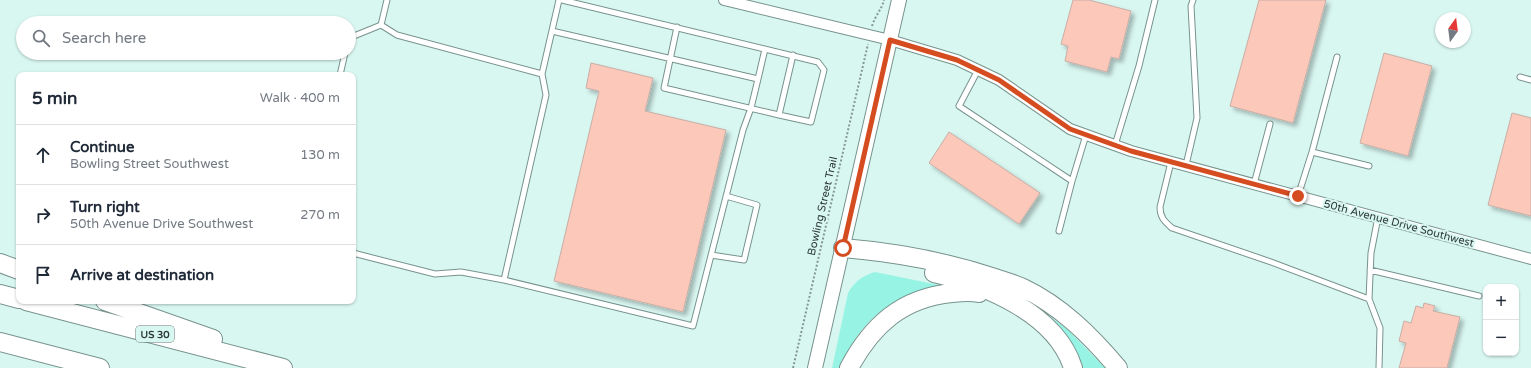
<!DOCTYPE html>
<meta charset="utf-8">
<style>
:root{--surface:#fff;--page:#f6f6f7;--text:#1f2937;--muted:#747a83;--line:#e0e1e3}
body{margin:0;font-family:"Varela Round",sans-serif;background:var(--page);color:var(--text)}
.controls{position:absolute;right:12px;bottom:12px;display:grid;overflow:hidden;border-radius:8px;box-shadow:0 1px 3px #0004}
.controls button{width:36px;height:36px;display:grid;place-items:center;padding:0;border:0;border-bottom:1px solid var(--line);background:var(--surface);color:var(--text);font:20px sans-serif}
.compass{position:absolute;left:1435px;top:12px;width:36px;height:36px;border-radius:50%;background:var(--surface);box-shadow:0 1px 3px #0004;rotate:14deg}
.stop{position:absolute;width:12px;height:12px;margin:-9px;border:3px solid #d44c1f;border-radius:50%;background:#fff}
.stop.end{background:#d44c1f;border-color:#fff;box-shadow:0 1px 4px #0008}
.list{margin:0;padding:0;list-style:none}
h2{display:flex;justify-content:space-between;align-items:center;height:52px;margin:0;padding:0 16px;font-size:17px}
h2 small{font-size:13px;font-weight:400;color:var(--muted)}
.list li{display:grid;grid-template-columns:26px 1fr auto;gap:12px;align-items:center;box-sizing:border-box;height:60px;padding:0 16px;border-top:1px solid var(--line)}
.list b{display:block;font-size:15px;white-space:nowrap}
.list p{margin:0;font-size:13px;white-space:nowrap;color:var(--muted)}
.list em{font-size:13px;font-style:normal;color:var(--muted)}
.icon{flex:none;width:22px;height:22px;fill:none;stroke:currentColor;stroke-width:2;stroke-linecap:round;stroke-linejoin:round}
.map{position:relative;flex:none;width:1531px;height:368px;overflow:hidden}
.search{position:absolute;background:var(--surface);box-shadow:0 1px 3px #0004;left:16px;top:16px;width:340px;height:44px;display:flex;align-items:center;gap:10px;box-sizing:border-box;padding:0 14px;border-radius:22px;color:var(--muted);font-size:15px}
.panel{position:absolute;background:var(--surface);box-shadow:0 1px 3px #0004;left:16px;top:72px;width:340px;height:232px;border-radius:8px}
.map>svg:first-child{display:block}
.green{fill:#97f4e4}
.building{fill:#fbc8b9;stroke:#c8aea6;filter:url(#shadow)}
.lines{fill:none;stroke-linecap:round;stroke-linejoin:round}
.lane-casing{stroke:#78938d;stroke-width:7}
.street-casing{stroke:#78938d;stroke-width:12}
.secondary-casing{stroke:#78938d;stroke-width:16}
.highway-casing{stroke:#78938d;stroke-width:20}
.path{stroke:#839894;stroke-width:2;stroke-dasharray:2 2;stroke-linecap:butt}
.lane{stroke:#fff;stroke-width:5}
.street{stroke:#fff;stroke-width:10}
.secondary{stroke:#fff;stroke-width:14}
.highway{stroke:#fff;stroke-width:18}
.route{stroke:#d44c1f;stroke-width:5}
.labels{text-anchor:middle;stroke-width:4;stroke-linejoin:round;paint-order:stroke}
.shield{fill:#d9f7f1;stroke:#61726e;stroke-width:1}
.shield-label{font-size:10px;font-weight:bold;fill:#2d3936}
.street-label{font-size:11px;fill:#2d3936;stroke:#d9f7f1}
</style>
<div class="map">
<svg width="1531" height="368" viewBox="0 0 1531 368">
<defs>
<filter id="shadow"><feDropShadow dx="3.5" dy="3.5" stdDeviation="2" flood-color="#0004"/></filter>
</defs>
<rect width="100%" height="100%" fill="#d9f7f1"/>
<path class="green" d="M875 272 939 285C886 300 863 318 839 368H832L848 293C855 281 862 276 875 272Z
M1024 301 1040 309 1068 330 1105 368H1079Z"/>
<path class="building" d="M1073 0H1089L1131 11 1119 59 1111 57 1107 72 1065 61 1068 46 1061 44Z
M1259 0H1326L1293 123 1230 106Z
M1384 53 1432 66 1408 156 1360 143Z
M591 63 653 78 645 111 726 130 683 312 554 281 599 91 586 88Z
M1512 113 1531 118V216L1488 205Z
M949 132 1040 193 1019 224 929 163Z
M1424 303 1435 306 1433 311 1460 317 1447 368H1399L1406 343 1399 341 1404 321 1411 323 1416 306 1423 308Z"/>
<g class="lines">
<defs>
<path id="lane" d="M387 0 381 25 397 35 542 74 559 0
M562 0 818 62 824 70 811 122 779 115 793 55
M677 27 664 88 779 115
M349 38 381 25
M978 70 959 106 1072 181 1086 135
M542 74 546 95 504 280 693 326 743 130 751 108 758 79 552 31
M340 75 345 53
M1520 77 1531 80
M758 79 765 49
M1115 145 1139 66 1155 0
M1312 152 1369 166
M1171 162 1160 207C1160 217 1164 221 1172 228L1271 262 1369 299 1371 253 1378 217
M1186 165 1197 118 1191 6 1193 0
M1254 184 1270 124
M1298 196 1312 152 1337 57
M1059 231 1072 181
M353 253 435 274 461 272 504 280
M711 255 744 260 757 205 726 196
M1370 270 1479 296
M1369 299 1380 328 1379 368"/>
<path id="street" d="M724 0 890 40 957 60 999 80 1070 129 1131 151 1531 259"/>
<path id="secondary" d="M815 368 899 0"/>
<path id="highway" d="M843 248C892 252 947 262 995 278 1004 281 1015 284 1023 288 1061 306 1091 336 1118 368
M0 263 19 270
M934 273C985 285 1056 313 1073 368
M0 294 19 299
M26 301 283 368
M105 301 213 339
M0 342 100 368
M849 368C872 325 902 298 952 293 961 292 970 291 979 293"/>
</defs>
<use href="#lane" class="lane-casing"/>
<use href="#street" class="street-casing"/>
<use href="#secondary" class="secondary-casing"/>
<use href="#highway" class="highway-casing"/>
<path class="path" d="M872 26C875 16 882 9 884 0
M793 368 868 44"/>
<use href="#lane" class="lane"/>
<use href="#street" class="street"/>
<use href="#secondary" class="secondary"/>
<use href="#highway" class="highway"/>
</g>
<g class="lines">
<path class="route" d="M843 248 890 40 957 60 999 80 1070 129 1131 151 1298 196"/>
</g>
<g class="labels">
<rect class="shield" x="136" y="326" width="38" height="16" rx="3"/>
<g class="shield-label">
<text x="155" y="338">US 30</text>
</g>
<g class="street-label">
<text transform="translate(822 206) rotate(-77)" y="4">Bowling Street Trail</text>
<text transform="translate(1399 223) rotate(15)" y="4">50th Avenue Drive Southwest</text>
</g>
</g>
</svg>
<div class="controls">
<button>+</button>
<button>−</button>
</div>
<svg class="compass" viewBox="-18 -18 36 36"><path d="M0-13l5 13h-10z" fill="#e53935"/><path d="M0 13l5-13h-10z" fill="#747a83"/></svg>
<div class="stop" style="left:843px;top:248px"></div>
<div class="stop end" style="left:1298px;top:196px"></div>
<div class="search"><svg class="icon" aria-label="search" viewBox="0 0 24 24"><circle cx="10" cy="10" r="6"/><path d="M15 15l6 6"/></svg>Search here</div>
<section class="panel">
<h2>5 min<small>Walk · 400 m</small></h2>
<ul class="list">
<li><svg class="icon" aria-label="ahead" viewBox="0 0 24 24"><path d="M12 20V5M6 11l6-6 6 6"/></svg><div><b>Continue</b><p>Bowling Street Southwest</p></div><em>130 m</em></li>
<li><svg class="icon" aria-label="right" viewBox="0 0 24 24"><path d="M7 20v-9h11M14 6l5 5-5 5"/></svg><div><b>Turn right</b><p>50th Avenue Drive Southwest</p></div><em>270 m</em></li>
<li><svg class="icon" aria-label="arrive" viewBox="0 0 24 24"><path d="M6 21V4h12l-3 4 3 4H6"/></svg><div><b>Arrive at destination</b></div></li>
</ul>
</section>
</div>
